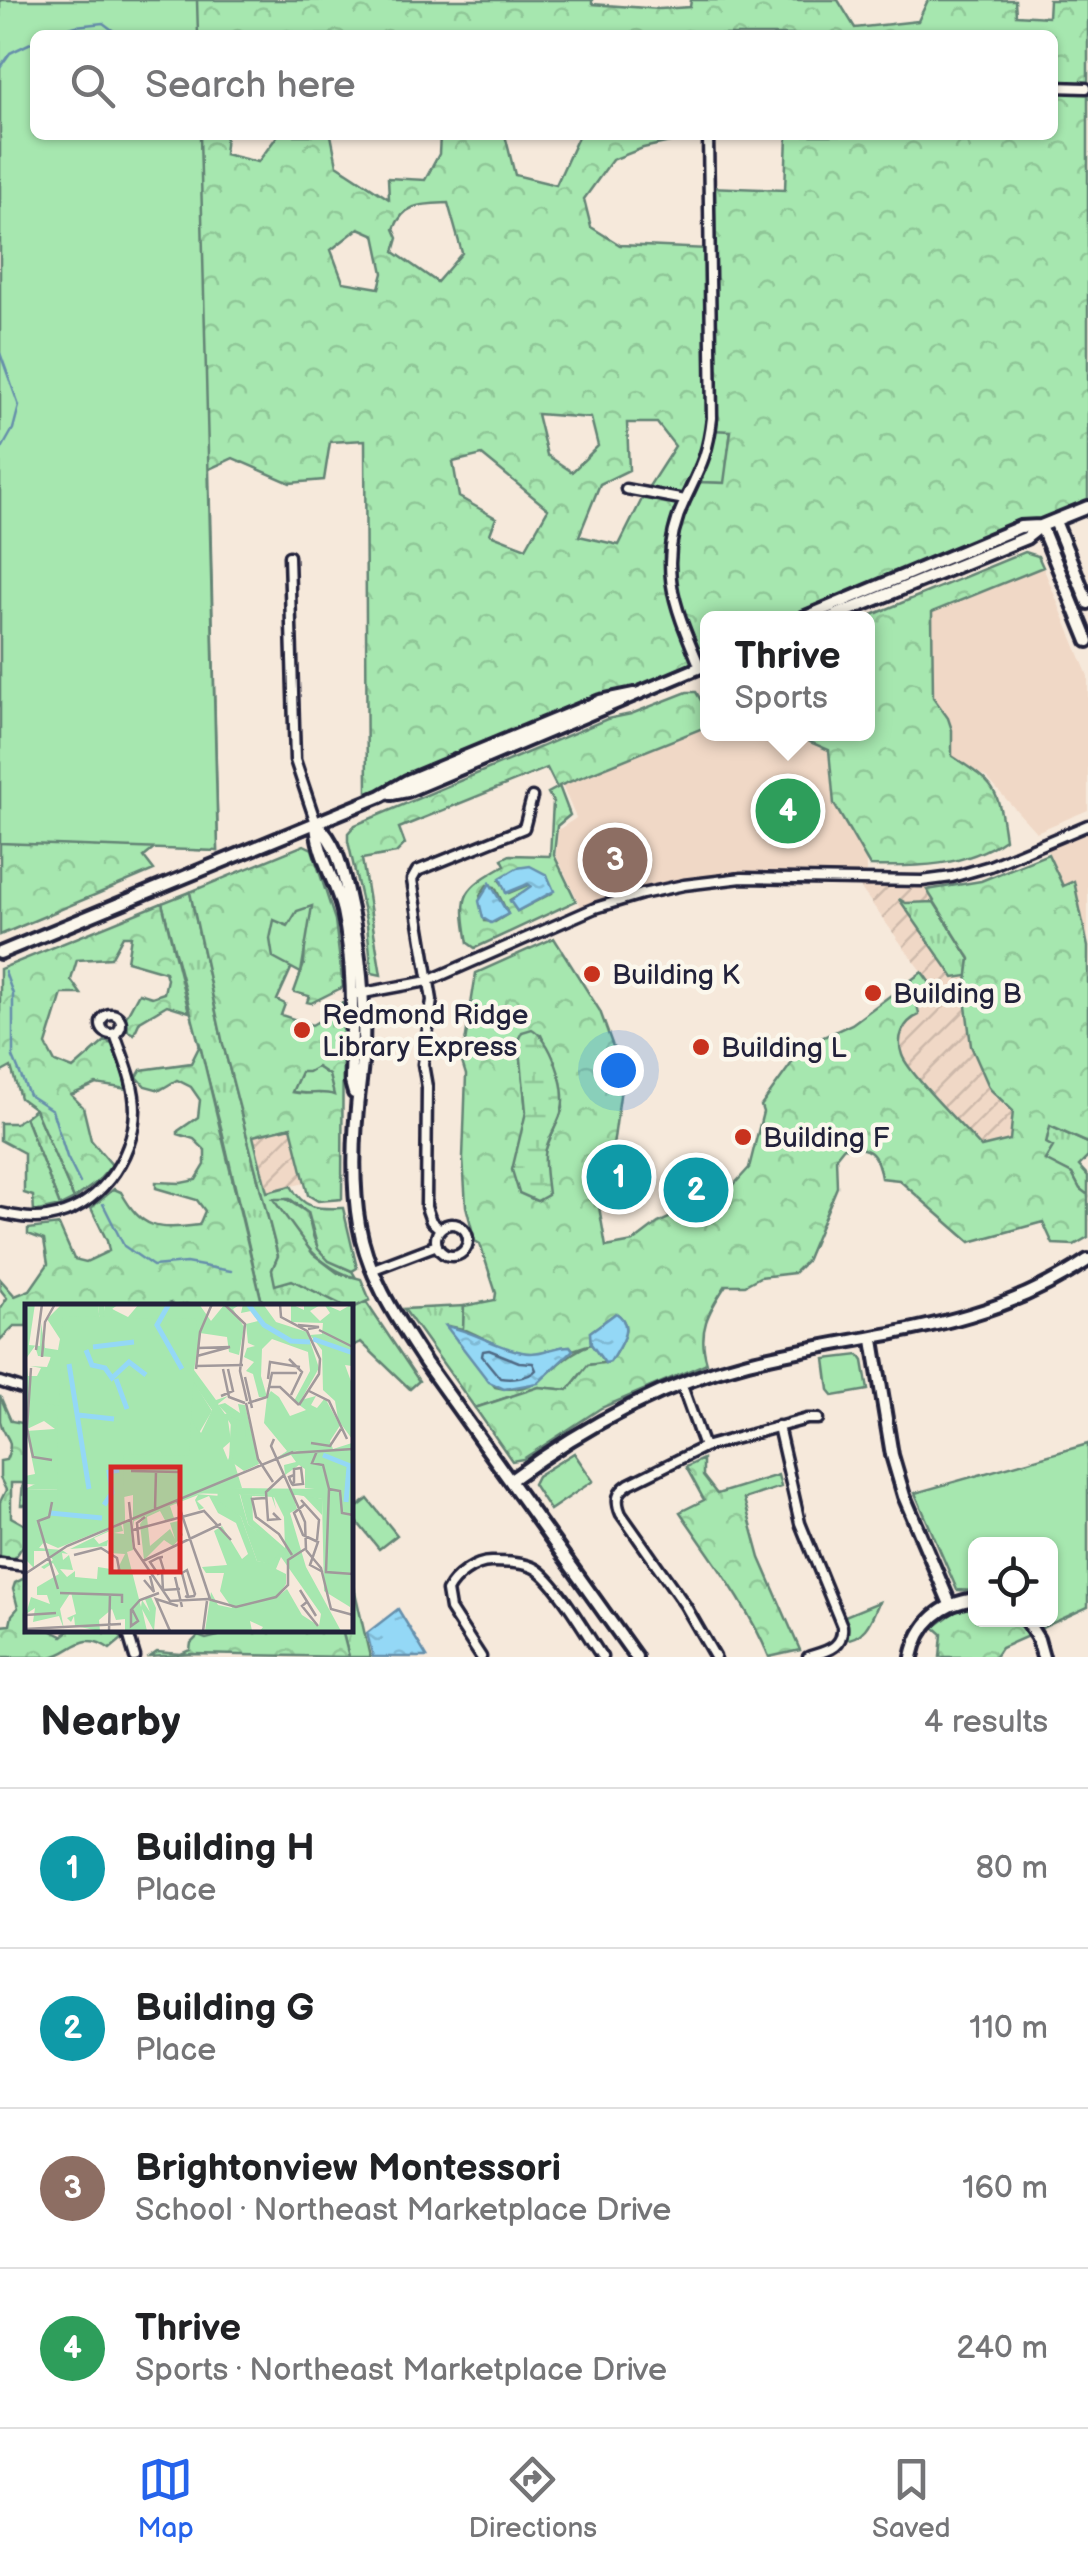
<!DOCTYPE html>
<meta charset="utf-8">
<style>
:root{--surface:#fff;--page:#f2f2f2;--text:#202124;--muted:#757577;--line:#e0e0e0;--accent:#2563eb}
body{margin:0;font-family:"Balsamiq Sans",sans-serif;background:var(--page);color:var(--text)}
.controls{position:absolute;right:30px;bottom:30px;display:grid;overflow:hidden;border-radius:15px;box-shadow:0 2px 8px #0004}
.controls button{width:90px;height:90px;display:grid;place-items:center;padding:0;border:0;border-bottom:2px solid var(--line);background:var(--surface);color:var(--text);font:50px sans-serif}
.you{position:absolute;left:618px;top:1070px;width:35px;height:35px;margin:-25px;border:8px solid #fff;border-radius:50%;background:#1a73e8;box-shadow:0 0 0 15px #1a73e833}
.badge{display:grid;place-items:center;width:65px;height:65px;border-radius:50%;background:var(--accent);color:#fff;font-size:32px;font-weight:700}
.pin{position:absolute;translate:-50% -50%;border:5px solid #fff;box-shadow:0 2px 10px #0006}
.popup{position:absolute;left:700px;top:611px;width:175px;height:130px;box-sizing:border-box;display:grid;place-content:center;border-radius:15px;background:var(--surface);filter:drop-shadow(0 2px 8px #0005);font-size:32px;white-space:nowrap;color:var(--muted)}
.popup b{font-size:38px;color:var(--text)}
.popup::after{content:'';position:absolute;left:50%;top:100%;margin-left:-20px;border:20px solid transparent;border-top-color:var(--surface)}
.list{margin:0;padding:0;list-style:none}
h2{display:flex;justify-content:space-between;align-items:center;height:130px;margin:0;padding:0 40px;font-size:42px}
h2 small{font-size:32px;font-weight:400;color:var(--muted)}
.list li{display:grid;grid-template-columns:65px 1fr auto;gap:30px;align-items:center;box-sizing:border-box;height:160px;padding:0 40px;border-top:2px solid var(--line)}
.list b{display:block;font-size:38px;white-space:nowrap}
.list p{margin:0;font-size:32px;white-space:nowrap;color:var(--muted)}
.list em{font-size:32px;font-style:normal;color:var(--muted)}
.icon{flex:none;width:55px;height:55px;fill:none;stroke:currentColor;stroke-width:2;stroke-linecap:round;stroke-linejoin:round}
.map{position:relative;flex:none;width:1088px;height:1657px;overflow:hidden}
.search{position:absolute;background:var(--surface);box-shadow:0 2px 8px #0004;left:30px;right:30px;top:30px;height:110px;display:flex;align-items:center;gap:25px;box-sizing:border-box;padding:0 35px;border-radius:15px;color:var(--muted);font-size:38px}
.sheet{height:770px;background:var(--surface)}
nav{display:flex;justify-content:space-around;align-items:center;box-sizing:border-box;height:140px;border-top:2px solid var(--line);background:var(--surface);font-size:28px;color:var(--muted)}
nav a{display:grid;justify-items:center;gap:5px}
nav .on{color:var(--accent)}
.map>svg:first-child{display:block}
.built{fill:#f0d8c6}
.industrial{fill:url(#industrial-furrows)}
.grass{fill:url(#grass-tufts);stroke:#648475;stroke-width:2.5}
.forest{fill:url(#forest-crowns);stroke:#648475;stroke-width:2.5;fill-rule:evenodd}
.wetland{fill:url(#wetland-marsh);stroke:#648475;stroke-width:2.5}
.park{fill:#a6e7af;stroke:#648475;stroke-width:2.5}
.water{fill:url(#water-ripples);stroke:#668fab;stroke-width:2.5}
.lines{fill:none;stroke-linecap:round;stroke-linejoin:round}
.shore{stroke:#506b86;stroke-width:2.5}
.stream{stroke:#668fab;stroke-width:2.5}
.street-casing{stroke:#22223b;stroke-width:15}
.secondary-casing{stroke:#22223b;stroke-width:18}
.street{stroke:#fbf7ec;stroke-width:8}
.secondary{stroke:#fbf7ec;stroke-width:10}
.poi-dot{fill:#c8321e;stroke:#fbf7ec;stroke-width:4}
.labels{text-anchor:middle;stroke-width:9;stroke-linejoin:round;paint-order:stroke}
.poi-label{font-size:28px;fill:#22223b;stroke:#fbf7ec;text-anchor:start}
.inset-river{fill:none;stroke:#94d8f6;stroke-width:5}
.inset-road{fill:none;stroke:#a1999b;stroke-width:2.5}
.view{fill:#d62828;fill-opacity:0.15;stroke:#d62828;stroke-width:5}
.inset-edge{fill:none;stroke:#22223b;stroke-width:5}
</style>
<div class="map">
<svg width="1088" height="1657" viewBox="0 0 1088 1657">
<defs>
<pattern id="industrial-furrows" width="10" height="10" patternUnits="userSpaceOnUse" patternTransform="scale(2.5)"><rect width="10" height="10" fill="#f0d8c6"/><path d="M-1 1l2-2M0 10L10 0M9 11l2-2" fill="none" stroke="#ceb9ab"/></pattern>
<pattern id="grass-tufts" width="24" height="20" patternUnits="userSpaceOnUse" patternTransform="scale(2.5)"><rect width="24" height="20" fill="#a6e7af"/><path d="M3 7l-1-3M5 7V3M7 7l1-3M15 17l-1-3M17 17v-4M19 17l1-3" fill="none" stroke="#8fc697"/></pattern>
<pattern id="forest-crowns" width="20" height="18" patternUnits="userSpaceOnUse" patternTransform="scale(2.5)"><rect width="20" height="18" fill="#a6e7af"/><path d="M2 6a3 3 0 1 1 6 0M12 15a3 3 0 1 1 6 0" fill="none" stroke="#8fc697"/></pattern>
<pattern id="wetland-marsh" width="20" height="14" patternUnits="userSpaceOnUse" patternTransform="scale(2.5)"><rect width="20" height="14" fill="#a6e7af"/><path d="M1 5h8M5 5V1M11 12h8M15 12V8" fill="none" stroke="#8fc697"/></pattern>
<pattern id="water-ripples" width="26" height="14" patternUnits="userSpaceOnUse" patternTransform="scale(2.5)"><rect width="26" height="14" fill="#94d8f6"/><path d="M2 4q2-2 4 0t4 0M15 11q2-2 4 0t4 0" fill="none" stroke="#7fb9d4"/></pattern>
</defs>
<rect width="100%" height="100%" fill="#f6e9db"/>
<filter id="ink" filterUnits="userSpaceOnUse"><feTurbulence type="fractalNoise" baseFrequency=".01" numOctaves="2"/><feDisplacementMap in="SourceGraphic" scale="20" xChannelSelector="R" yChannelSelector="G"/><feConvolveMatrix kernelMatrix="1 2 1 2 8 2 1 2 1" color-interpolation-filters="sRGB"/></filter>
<g filter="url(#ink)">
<path class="built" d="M1043 567 1088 676V810L1036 832 987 778 952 756V730L948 718 933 697 932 612Z
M708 726V734H804L810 742 829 749 834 804 866 855V879L784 877 684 885 584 913 556 855 558 830 576 818 562 785Z
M1088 825V947L1074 882 1063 887 1044 843Z"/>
<path class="industrial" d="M854 879 922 881 970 959 1003 1104 1013 1111 1010 1140 981 1148 903 1060 900 1036 917 1003 942 1000Z
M292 1126 305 1183 266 1192 253 1135Z"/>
<path class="grass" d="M711 429 731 430 725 483 696 482Z
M190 892 223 1044 278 1256 272 1270 276 1284 292 1280 346 1307H263L223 1135 162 903Z
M899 899 906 903 934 902 970 959 968 976 954 978Z
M317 1067 329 1075 335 1096 291 1092 301 1072Z
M35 1109 74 1199 60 1206 25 1117Z
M1050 1126 1088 1143V1157L1079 1166 1088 1176V1195L1080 1189 1072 1174 1045 1161 1052 1147 1046 1143Z
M283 1197 308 1213C314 1248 319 1257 352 1271L356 1278C315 1266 295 1233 272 1199Z
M366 1302 419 1381 410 1389 361 1342 350 1347V1309Z
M464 1306 463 1329 448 1326 495 1387C541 1398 554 1357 591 1344L605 1363 588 1365 568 1390 539 1387 475 1408 404 1309Z
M350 1570 370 1657H349L342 1630H350Z"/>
<path class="forest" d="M97 0H592V4L660 9 690 7 691 0H838L855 28 918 21 928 0H1015L1016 15 1048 17 1049 0H1088V507L1020 527 803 618H708V664L367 802 365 440 330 442 324 480 290 483 233 458 209 469 218 851 155 848 144 857 154 870 0 935V394L108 135H226L224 154 258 162 278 135H331L337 165 389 199 388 178 425 180 439 154 440 135H505L515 175 556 185 579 135H701L643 148 612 160 584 199 591 227 620 245 708 249V187L785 190 787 135H1053V35H96ZM448 203 462 253 437 282 394 252 398 238 394 229C404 203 422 204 448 203ZM359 228 375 235 383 273 379 288 343 282 331 250ZM537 414 591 418 598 446 572 472 547 455ZM627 423H657L675 446 646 491 619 545 579 536 600 484 629 470ZM711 430 731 431 724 483 697 482ZM482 455 548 509 526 548 490 534 496 518 459 497 453 462Z
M1025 552 1038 556 1043 567 932 612 933 697 948 718 952 730V756C996 785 998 787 1005 839 965 867 917 867 870 866L834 804 829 750 810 742 804 734H868V618H865Z
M687 692H696C703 703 708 712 708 726L559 786 570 815 557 826 554 855 576 901 475 948 468 943C459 892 463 889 505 865L502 859 510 855 550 856 553 802 548 793 557 788 547 768 399 828 405 844 396 853 362 859 381 975 372 973 367 925 348 841V833L355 825 607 719 631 714ZM547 875 552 893 517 911 510 900 530 888V884L509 893 500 881ZM487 885 495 887 508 914 495 922 485 921 480 895Z
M304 845 312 849 335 920 343 987 311 1003 307 1002 309 996 294 992 304 964 305 938 277 1000 285 1004 281 1015 312 1025 329 1015 331 1005 343 1003 342 1199 318 1201 308 1195 291 1127 253 1136 267 1192 291 1186C304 1210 318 1209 343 1208L357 1268 352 1271 329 1261 318 1249 308 1212 290 1199H273L313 1254 338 1273 361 1279 370 1300 350 1309 292 1280 275 1285 272 1270 278 1256 223 1044 190 892ZM317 1067 329 1075 334 1095C320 1090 307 1096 292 1092L301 1072H308Z
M1048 854 1063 886 1074 881 1088 947V1143L1050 1126 1046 1143 1053 1147 1045 1160 1072 1174 1080 1189 1088 1195V1237L1074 1245 1053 1244 1043 1222 970 1242 899 1180 881 1178C877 1152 870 1147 844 1147L836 1157 837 1187 806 1261 794 1273 760 1277 745 1285H726C708 1312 697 1331 707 1363L601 1408 523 1459 512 1461 475 1408 539 1387 568 1390 588 1365 610 1362C619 1346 636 1326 616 1313L590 1332 591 1344 573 1350 570 1346C558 1346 548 1352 536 1353 513 1356 484 1337 463 1329L464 1306 495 1300 496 1293 480 1244 475 1241 466 1206 463 1158 466 1075 462 1062 476 973 554 938 600 1011 623 1074 613 1146 598 1201 606 1247 633 1242 658 1223 729 1190 749 1168 763 1112 761 1106 794 1060 793 1051 852 1024 922 972 943 1001 917 1003 919 1015C903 1022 896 1038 902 1055 908 1073 965 1129 981 1147L1010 1140 1013 1111 990 1089 971 1046 965 998 970 959 927 890 981 881ZM541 1035 561 1082 563 1108 545 1151 523 1131 526 1112 519 1038Z
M162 903 189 1012 167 1005 140 1021 134 1034 128 1031 126 1017 139 993 152 997 164 993 167 979 165 972 127 961 131 936H123L111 958 77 960 71 980 81 994H62L46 1045 55 1062 73 1069 105 1041 115 1045 127 1089 96 1084 71 1095 83 1107 91 1140 112 1165 97 1182 74 1199 35 1109 20 1098 11 1067 0 1073V969Z
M200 1045 263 1307H195L186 1304 175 1307 171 1303 162 1307H28L27 1326H14L0 1340V1309L7 1298 0 1289V1279L15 1296 30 1290 48 1264 44 1240 28 1234V1229L59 1225 74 1259 86 1262 109 1251 107 1241 91 1208 114 1189 121 1192C142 1230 157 1230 199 1225L205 1211 197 1200 156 1188V1182L181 1183 196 1180 205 1165V1150L194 1139 178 1134V1131L198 1117 200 1100 191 1087 177 1080 160 1090 145 1086 137 1077 141 1070 191 1063Z
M25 1117 60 1206 34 1212 33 1196 24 1193V1153L0 1140V1123H15Z
M0 1396 11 1421 22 1423 27 1418V1505H21L23 1483H11V1517L27 1526V1540L14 1559 0 1556V1502L6 1490 0 1478V1461L6 1460C16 1437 4 1440 0 1421 0 1414 0 1403 0 1396Z
M703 1459V1476L717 1494 778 1475 781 1487 744 1499 760 1558 800 1650 769 1657C748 1605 711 1558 680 1512L704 1500 686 1467Z
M23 1579 27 1581 28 1630H50L62 1636 70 1630H117L122 1639 110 1649C81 1628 73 1654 50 1657 34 1657 16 1657 0 1657V1626L10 1625 12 1615 18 1608 13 1589 15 1583Z
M975 1606 976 1620H1015L1028 1636 1001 1648 995 1657H940L942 1634 934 1627 957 1610Z
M219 1630H342L349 1657 192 1654 150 1657 157 1652 181 1654 190 1650 191 1643 198 1636 206 1639 218 1636Z"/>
<path class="wetland" d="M532 1029C551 1040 567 1087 562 1109 559 1125 546 1138 545 1155 544 1168 547 1182 548 1195L537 1201 519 1193 512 1170 526 1112 519 1038 522 1032Z"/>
<path class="park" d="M0 0H197L198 35H35V135H200L218 851 0 843Z
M312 906 301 973 273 958 270 939 274 920 288 926 297 911Z
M859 1355 863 1361 868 1390 834 1396 829 1390 825 1359Z
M1088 1444V1607L1042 1628 1036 1620H1050V1544H976L975 1591 957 1590 915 1493Z
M574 1453 593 1481 550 1510 533 1484 537 1476Z
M368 1499 397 1535 379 1549 350 1513Z
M879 1602C871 1621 865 1639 842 1640L840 1618Z"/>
<path class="water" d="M530 866 547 875 554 891 517 911 510 901 531 886 528 884 506 893 500 878 517 868Z
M490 883 508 914 491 923 483 918 479 901Z
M616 1313C636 1326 619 1346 610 1362L605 1363 591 1344 590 1332Z
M446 1326C473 1331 496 1347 522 1352 539 1356 554 1346 570 1346L573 1350 538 1383 504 1389 489 1382Z
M398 1609 427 1657H373L367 1633Z"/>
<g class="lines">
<path class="shore" d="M489 1350 519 1362 533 1363 536 1370C529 1378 511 1380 500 1378L482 1356 483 1351Z"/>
<path class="stream" d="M46 35 76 26 103 23 119 35
M0 67 10 53 35 41
M0 353 19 406 13 429 0 452
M5 972 13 994V1057L29 1095 52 1110 67 1157 80 1183
M103 1204 124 1246 153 1266 186 1263 231 1271"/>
<defs>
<path id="street" d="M1053 87 1086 88
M626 489 685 500
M289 556 295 760 316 823
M700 667C675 607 655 564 685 500 700 468 708 455 712 418L708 135
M358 994 428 981 595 908 642 894 684 885 742 878 922 881 952 877 990 866 1088 825
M101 1024a10 10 0 1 1 20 0a10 10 0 1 1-20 0Z
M0 1213C16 1216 31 1220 47 1217 97 1210 134 1159 135 1110 135 1083 123 1058 115 1034
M436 1240a16 16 0 1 1 32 0a16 16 0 1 1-32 0Z
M440 1229 431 1221 426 1207 427 1087 423 1064 432 1000 412 880 417 871 524 828 532 797
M371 1270 437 1245
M0 1382 28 1391
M681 1383 704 1447
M778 1426 800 1523 842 1626C844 1648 826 1651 808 1657
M0 1563 28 1566
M127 1630 135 1657
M481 1657 450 1609 447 1591C454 1577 474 1562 491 1562 504 1562 525 1562 536 1569 557 1582 587 1635 602 1657
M715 1657 685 1605 621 1514C615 1500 617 1492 629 1484L704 1447 807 1419H818"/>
<path id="secondary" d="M1055 521 1088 603
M1041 526 1088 641
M803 618 1020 527 1040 526
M830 618 1026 538 1041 526 1088 507
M392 794 407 791 708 664
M316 823C336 842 341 865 347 891 361 952 368 1018 360 1081 354 1128 351 1178 359 1225 368 1277 397 1319 425 1362L636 1657
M316 823C317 854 336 881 343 911 355 968 352 1025 351 1082L354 1093
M0 953 381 796 407 781 600 701 634 694
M873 1340 892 1455 904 1496 950 1604
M511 1480C583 1427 661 1384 748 1362 869 1332 980 1333 1088 1260
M1026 1620 1038 1639 1043 1657
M912 1657C919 1623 941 1603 976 1599"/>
</defs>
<use href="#street" class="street-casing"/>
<use href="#secondary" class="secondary-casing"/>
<use href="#street" class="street"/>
<use href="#secondary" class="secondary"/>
</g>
</g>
<g class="poi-dot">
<circle cx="592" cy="974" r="10"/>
<circle cx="873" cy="993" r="10"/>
<circle cx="302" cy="1030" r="10"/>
<circle cx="701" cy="1047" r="10"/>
<circle cx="743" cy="1137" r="10"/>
</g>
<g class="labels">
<g class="poi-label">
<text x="612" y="984">Building K</text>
<text x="893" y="1003">Building B</text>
<text x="322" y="1024">Redmond Ridge<tspan x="322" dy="32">Library Express</tspan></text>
<text x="721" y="1057">Building L</text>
<text x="763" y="1147">Building F</text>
</g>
</g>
<g transform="translate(25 1304)">
<rect width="328" height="328" fill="#f6e9db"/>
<path d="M73 0H79L94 183 303 185 314 211 299 191 285 192 297 195V211L278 191H248L251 205 246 191 0 185 25 173 20 180 91 182ZM200 99 215 109 213 100 220 101 234 160 219 167 204 156 206 114 193 101Z" fill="#a6e7af"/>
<path d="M10 0 4 41 15 42 16 19 20 44 33 46 35 35 22 15 37 0H73L76 29 80 0H94L87 5 103 13 114 0H174L186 17 199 1 216 0 208 5 219 23 214 51 204 48 202 33 175 29 169 66 191 96 203 92 193 100 200 110 211 106 206 113 216 117 219 103 221 133H211L212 119 210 127 203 116 206 137 198 144 203 156 206 148 217 184 171 190 195 192 216 213 232 257 244 259 254 248 223 220 215 190 268 191 272 205 265 209 281 263 316 327H235L238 323 225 317 227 327H180L186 288 193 301 207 304 195 287 199 269H181L177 263 202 261 189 227 197 222 217 255 223 250 211 219 193 209 184 192 172 197 179 204 174 206 170 196 173 191 145 202 149 214 141 218 135 207 122 213 125 242 145 225 150 235 145 219 153 217 158 231 148 242 139 236 119 256 115 220 121 212 109 217V225L108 216V191L99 193 100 217 33 244 19 238 14 244 37 246 43 250 37 249 38 256 44 251 48 266 35 265 42 273 50 267V273L72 275 73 263 92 266 100 250 84 249 85 227 69 234 74 240 83 236 82 242 45 245 96 220 98 227 89 229 99 230 98 219 105 217 108 246 102 248 116 303 117 296 125 308 120 295 126 293 131 304 129 327 117 305 122 327H100V315L91 316 87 305 74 316 75 327 50 322 49 312 46 318 42 314 51 310 46 288 35 305 39 325 34 312 8 318 10 304 1 310 6 293 25 300 22 291H12V283L34 270 28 259 19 265 16 263 28 256 21 247H9V264L0 255V185L98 188 2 180 0 172 10 170 1 127 30 125 19 117 0 126 2 62 3 72H12L16 64 5 62 22 63 26 53 13 52 10 42 0 56V1ZM167 77 187 106 176 129 165 110ZM227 192 249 193 259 213 260 244 228 216ZM256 253 296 310 294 322 277 311 262 285 252 293 261 280V270L251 265ZM218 0H238L251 18 282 28 294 64 276 96 291 92 286 101 292 104 300 94 314 120 310 97 298 86 297 46 285 31 297 30 298 19 266 18V0L279 6V0H297L285 7 295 17 305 9 299 0 315 7 327 0V62L320 61 327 80V135L316 120 305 137 308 145 327 139 325 303 299 287 297 195 272 191H299V186L280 184V165L274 161 260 171 259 161 271 158 266 151 254 155 274 146 253 153 262 147 239 119 242 93H234L228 70 221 67 229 58 219 53 222 44 230 42 223 39 221 20 233 17 226 7 216 9ZM247 35 283 48 285 67 269 97 281 106 265 112 254 93 246 87 242 93 236 72 237 45Z" fill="#a6e7af" fill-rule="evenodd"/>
<path d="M167 75 187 107 174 129 163 108ZM213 185 223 220 257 248 244 260 232 257 216 213 192 196 193 186Z" fill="#a6e7af"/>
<path d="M87 5 100 14 172 15 164 152 98 150 100 217 32 215 33 110 19 99 34 102 36 54 25 63 26 46 36 49 38 12 86 13Z" fill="#a6e7af"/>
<path class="inset-river" d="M144 0 132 21 157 65M223 0 239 21 266 37 285 38M288 35 328 49M68 43 109 38M61 46 67 61 80 64 87 74 104 58 121 71M44 60 64 185M91 75 102 105M53 111 89 115M298 151 328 163M321 198 324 163M79 201 87 189 84 168 94 166M25 209 77 214"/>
<path class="inset-road" d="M199 0 220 20 215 67 222 97M255 0 256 13 282 27 295 55 294 70 274 101M273 21 294 23 283 25M294 26 328 43M11 46 17 0M172 52 205 43 173 44M17 53 20 18 30 0M264 55 277 68 266 91M172 62 218 61M6 64 2 124 8 153 27 156M171 65 175 28 187 0M198 65 204 93 220 99M220 73 227 104M243 75 245 58 275 63M243 83H255L274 101M284 87 304 97 322 135M196 92 208 87 203 65M221 99 233 155 248 178M223 99 242 93 247 69H272M249 135 246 142 280 218 281 246M286 139 305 142 316 125M292 147 287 159 298 161 304 185 301 268 328 270M266 149 328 145M106 167 155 168M267 180 269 178V165L276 164 278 180 268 181 267 180 265 176 264 173 269 171M304 185 315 187 317 209 328 211M241 194 227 195 231 213 254 230 267 251M152 196 185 295M276 196 294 216 292 236M27 198 24 213 13 217 33 285M104 198 109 244 145 297 183 295 211 303 251 293 263 281V256L280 245M280 200 269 209 278 231 293 238 285 261 298 268M130 205 131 167M248 209 254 215 243 216 241 188 259 171M108 226 179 207 206 236M114 241 112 219 120 213M281 246 296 264 306 305 328 311M49 251 76 244 92 254 95 270M135 254 139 267 133 270 125 258 133 254 137 253H138M118 257 196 220M137 268 138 286 155 285M0 270 42 242 268 148M150 273 157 303M119 276 129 288 125 272M275 286 291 312M35 289 97 291V299M160 292 162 293 169 292 170 290 162 266 157 269 163 292M283 297 277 302 293 322M107 305 113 317 106 322V306L115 296 134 289M1 311 31 309M0 324 1 270M0 325 96 320M84 327 85 291M145 327 131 295 153 302M178 327 182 297"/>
<path class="view" d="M86 163H155V268H86Z"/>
<rect width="328" height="328" class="inset-edge"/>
</g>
</svg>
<div class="controls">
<button><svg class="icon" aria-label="locate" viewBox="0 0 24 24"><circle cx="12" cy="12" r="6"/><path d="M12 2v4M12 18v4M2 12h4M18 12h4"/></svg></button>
</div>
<div class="you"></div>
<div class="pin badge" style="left:619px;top:1177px;background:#0f9aa8">1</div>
<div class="pin badge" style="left:696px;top:1190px;background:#0f9aa8">2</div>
<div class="pin badge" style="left:615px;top:860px;background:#8d6e63">3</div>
<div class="pin badge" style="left:788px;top:811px;background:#2e9e5b">4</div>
<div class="popup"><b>Thrive</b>Sports</div>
<div class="search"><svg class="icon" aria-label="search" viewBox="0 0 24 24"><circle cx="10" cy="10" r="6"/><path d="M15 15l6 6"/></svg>Search here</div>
</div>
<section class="sheet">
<h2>Nearby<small>4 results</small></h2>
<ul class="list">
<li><span class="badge" style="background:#0f9aa8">1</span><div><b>Building H</b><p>Place</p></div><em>80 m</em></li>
<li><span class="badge" style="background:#0f9aa8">2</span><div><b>Building G</b><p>Place</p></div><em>110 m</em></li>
<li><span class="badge" style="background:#8d6e63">3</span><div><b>Brightonview Montessori</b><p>School · Northeast Marketplace Drive</p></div><em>160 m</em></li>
<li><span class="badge" style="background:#2e9e5b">4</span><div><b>Thrive</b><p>Sports · Northeast Marketplace Drive</p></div><em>240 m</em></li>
</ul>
</section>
<nav>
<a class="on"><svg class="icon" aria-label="map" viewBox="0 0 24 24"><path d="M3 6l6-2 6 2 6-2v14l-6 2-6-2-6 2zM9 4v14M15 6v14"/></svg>Map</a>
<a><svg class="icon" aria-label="directions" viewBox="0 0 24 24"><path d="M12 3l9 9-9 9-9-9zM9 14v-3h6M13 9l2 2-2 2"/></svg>Directions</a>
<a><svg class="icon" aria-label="saved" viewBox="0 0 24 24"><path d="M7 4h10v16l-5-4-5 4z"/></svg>Saved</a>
</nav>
